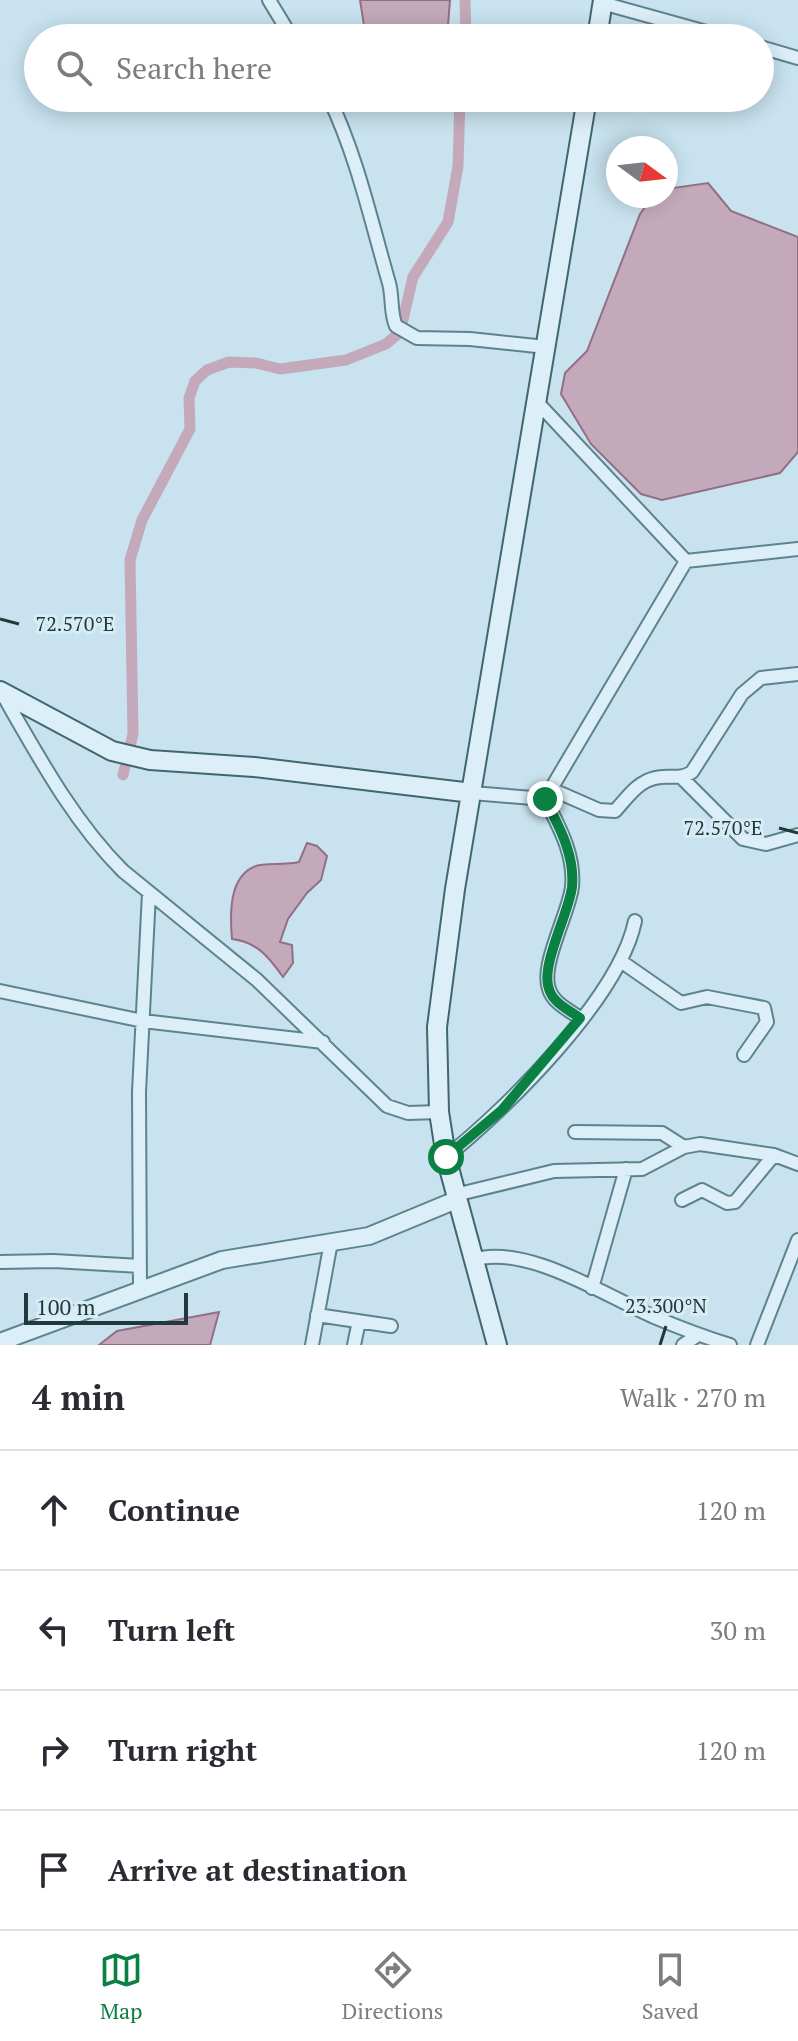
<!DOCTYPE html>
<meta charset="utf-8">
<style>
:root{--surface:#fff;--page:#f7f7f7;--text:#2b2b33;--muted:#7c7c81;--line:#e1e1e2;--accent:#0b8043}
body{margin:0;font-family:"PT Serif",serif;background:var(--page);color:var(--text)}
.compass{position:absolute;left:606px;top:136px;width:72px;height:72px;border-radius:50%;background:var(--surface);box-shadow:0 4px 20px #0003;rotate:105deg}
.scale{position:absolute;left:24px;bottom:20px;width:164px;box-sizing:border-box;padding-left:8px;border:4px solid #20393c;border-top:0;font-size:22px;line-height:28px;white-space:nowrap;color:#20393c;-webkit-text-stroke:6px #d8ecf6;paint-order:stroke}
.stop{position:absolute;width:24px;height:24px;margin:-18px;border:6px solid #0b8043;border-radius:50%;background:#fff}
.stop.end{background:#0b8043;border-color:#fff;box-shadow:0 2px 8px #0008}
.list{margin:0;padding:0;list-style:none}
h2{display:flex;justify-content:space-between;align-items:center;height:104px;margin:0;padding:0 32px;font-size:34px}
h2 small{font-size:26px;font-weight:400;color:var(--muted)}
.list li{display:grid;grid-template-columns:52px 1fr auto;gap:24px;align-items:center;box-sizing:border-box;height:120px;padding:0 32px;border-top:2px solid var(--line)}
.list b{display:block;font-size:30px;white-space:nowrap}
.list em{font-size:26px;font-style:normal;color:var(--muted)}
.icon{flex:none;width:44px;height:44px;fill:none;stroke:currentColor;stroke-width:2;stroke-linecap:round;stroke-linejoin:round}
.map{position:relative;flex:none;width:798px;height:1345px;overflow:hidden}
.search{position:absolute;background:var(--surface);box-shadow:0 4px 20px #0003;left:24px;right:24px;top:24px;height:88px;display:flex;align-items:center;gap:20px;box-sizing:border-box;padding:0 28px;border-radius:44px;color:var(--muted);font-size:30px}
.sheet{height:584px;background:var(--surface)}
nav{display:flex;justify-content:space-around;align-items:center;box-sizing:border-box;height:112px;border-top:2px solid var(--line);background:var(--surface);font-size:22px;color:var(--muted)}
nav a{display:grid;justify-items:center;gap:4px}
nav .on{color:var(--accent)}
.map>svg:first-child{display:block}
.water{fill:#c3a9ba;stroke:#926f85;stroke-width:2}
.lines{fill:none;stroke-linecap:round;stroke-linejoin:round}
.canal{stroke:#c3a9ba;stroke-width:11}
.minor-casing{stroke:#5d848c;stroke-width:16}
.tertiary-casing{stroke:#5d848c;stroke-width:20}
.secondary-casing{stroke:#40676e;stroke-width:22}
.minor{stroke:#dceff9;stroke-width:12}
.tertiary{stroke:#dceff9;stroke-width:16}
.secondary{stroke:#dceff9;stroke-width:18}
.route{stroke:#0b8043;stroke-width:10}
.ticks{fill:none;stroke:#20393c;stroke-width:3}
.ticks-label{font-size:20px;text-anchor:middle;fill:#20393c;stroke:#d8ecf6;stroke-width:6;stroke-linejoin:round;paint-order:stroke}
</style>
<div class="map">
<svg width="798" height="1345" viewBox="0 0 798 1345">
<rect width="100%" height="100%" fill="#c8e2ef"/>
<path class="water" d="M360 0H450L447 38H366Z
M708 183 731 211 798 237V452L780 473 662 500 641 494 591 444 561 394 565 373 587 351 640 214 653 196H666V189Z
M307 843 317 846 327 856 321 880 307 893 288 919 280 942 292 945 293 963 283 977C269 957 257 942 232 939 230 916 228 876 256 866 263 863 286 865 299 862Z
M219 1312 210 1345H99L117 1331Z"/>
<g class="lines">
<path class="canal" d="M465 0 466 38
M123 775 133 734 130 560 142 520 190 429 189 398 195 381 207 370 229 362 256 363 280 369 346 360 386 344 400 332 413 277 448 222 458 166 460 98"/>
<defs>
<path id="minor" d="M269 0 292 38
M602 3 728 38
M760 47 798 58
M329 98C357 156 371 221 389 283 393 297 390 313 396 326L417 338 470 339 546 347
M537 402 686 561
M3 695C38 756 73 821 123 871L257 980 387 1106 408 1113 439 1112
M683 779 743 839 766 844 798 835
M551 789 599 810 615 811C627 798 637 782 655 778 669 774 679 781 692 772L742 694 761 678 798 674
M472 793 545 799 686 561 798 549
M545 799C559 827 575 854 572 887 569 913 540 965 549 989 553 1003 569 1010 580 1018
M622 962 681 1003 707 997 764 1008 767 1022 744 1055
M0 991 143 1021 323 1042
M575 1132 662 1133 684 1147
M446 1157C506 1109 619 998 635 921
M455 1195 554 1171 642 1169 684 1147 700 1144 774 1155 798 1164
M682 1200 702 1190 727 1203 735 1202 774 1155
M472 1260C526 1243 604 1295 654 1317 678 1327 704 1337 730 1345
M0 1262 54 1261 140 1266
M592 1288 626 1169
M140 1291 139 1092 149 893
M317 1315 391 1326
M312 1345 331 1242
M354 1345 359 1321
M683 1345 698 1335
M757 1345 798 1240"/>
<path id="tertiary" d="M0 1342 222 1260 369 1236 456 1200"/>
<path id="secondary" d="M597 38 603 0
M0 691 112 751 150 760 254 767 472 793
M497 1345 446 1157 439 1112 437 1027 455 889 587 98"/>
</defs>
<use href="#minor" class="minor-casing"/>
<use href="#tertiary" class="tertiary-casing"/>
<use href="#secondary" class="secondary-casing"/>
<use href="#minor" class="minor"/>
<use href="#tertiary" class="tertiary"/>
<use href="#secondary" class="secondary"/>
</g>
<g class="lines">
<path class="route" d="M446 1157 502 1110 580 1018C569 1010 553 1003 549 989 540 966 569 913 572 887 575 854 559 827 545 799"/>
</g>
<path class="ticks" d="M0 619 19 624M779 828 798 833M660 1345 666 1326"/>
<g class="ticks-label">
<text x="75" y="631">72.570°E</text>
<text x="723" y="835">72.570°E</text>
<text x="666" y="1313">23.300°N</text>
</g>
</svg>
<svg class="compass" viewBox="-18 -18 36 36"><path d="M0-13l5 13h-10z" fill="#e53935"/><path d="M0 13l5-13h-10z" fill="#7c7c81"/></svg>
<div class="scale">100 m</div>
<div class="stop" style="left:446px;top:1157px"></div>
<div class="stop end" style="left:545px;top:799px"></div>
<div class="search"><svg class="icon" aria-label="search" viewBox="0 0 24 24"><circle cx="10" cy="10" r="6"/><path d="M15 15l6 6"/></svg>Search here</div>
</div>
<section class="sheet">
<h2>4 min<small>Walk · 270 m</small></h2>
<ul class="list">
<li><svg class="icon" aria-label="ahead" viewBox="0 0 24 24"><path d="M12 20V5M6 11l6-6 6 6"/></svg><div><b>Continue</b></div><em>120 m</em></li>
<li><svg class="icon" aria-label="left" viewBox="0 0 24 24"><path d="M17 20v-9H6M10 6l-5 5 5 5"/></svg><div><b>Turn left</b></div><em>30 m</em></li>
<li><svg class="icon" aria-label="right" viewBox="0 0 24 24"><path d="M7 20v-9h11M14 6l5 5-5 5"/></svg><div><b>Turn right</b></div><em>120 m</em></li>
<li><svg class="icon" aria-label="arrive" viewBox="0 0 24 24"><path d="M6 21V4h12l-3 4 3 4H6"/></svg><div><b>Arrive at destination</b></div></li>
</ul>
</section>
<nav>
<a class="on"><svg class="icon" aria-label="map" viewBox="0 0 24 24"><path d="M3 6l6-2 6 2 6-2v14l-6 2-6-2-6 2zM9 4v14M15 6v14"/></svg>Map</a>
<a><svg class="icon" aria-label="directions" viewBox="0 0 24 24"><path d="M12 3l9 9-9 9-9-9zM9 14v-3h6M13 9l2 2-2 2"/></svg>Directions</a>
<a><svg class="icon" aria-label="saved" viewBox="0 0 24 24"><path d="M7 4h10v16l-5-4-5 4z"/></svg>Saved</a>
</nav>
